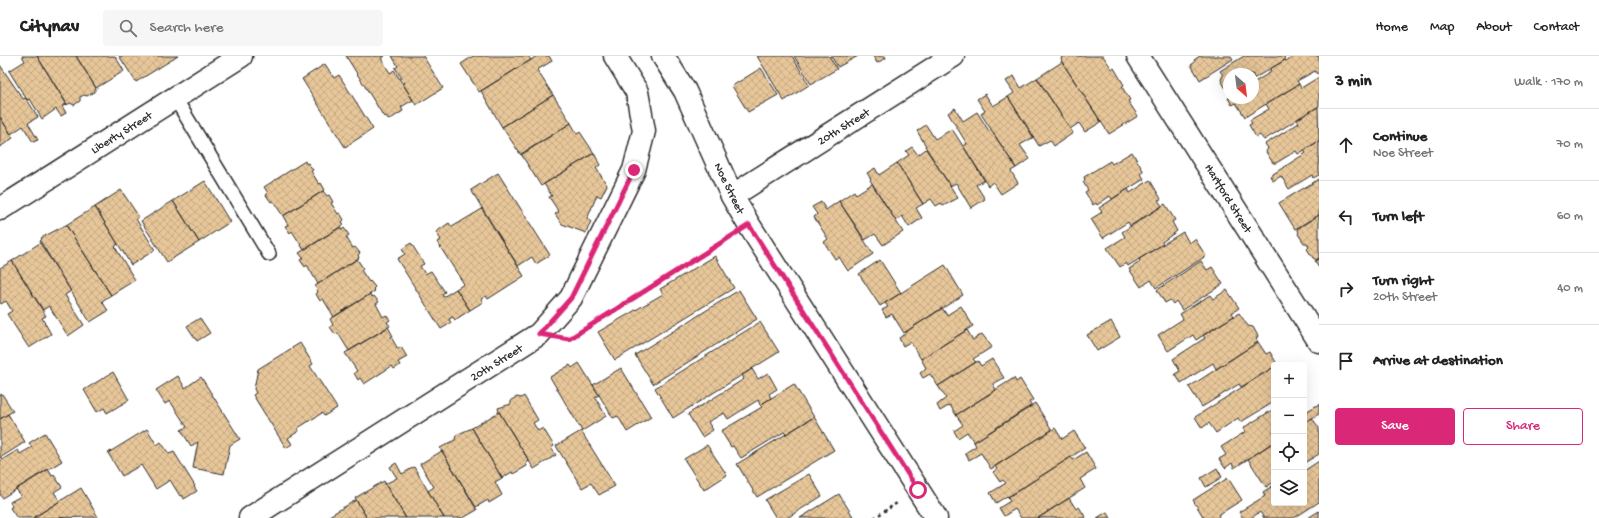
<!DOCTYPE html>
<meta charset="utf-8">
<style>
:root{--surface:#fff;--page:#f6f6f6;--text:#222;--muted:#767676;--line:#e0e0e0;--accent:#db2777}
body{margin:0;font-family:"Gochi Hand",sans-serif;background:var(--page);color:var(--text)}
.controls{position:absolute;right:12px;bottom:12px;display:grid;overflow:hidden;border-radius:4px;box-shadow:0 4px 16px #0002}
.controls button{width:36px;height:36px;display:grid;place-items:center;padding:0;border:0;border-bottom:1px solid var(--line);background:var(--surface);color:var(--text);font:20px sans-serif}
.compass{position:absolute;left:1223px;top:12px;width:36px;height:36px;border-radius:50%;background:var(--surface);box-shadow:0 4px 16px #0002;rotate:152deg}
.stop{position:absolute;width:12px;height:12px;margin:-9px;border:3px solid #db2777;border-radius:50%;background:#fff}
.stop.end{background:#db2777;border-color:#fff;box-shadow:0 1px 4px #0008}
.list{margin:0;padding:0;list-style:none}
h2{display:flex;justify-content:space-between;align-items:center;height:52px;margin:0;padding:0 16px;font-size:17px}
h2 small{font-size:13px;font-weight:400;color:var(--muted)}
.list li{display:grid;grid-template-columns:26px 1fr auto;gap:12px;align-items:center;box-sizing:border-box;height:72px;padding:0 16px;border-top:1px solid var(--line)}
.list b{display:block;font-size:15px;white-space:nowrap}
.list p{margin:0;font-size:13px;white-space:nowrap;color:var(--muted)}
.list em{font-size:13px;font-style:normal;color:var(--muted)}
.actions{display:flex;gap:8px;padding:12px 16px}
.actions a{flex:1;padding:9px 0;border:1px solid var(--accent);border-radius:4px;text-align:center;font-size:14px;color:var(--accent)}
.actions .main{background:var(--accent);color:#fff}
.icon{flex:none;width:22px;height:22px;fill:none;stroke:currentColor;stroke-width:2;stroke-linecap:round;stroke-linejoin:round}
.map{position:relative;flex:none;width:1319px;height:462px;overflow:hidden}
header{display:flex;align-items:center;gap:24px;box-sizing:border-box;height:56px;padding:0 20px;background:var(--surface);border-bottom:1px solid var(--line)}
header strong{font-size:19px}
nav{display:flex;gap:22px;margin-inline-start:auto;font-size:14px}
.search{width:280px;height:36px;background:var(--page);display:flex;align-items:center;gap:10px;box-sizing:border-box;padding:0 14px;border-radius:4px;color:var(--muted);font-size:15px}
main{display:flex}
aside{flex:1;background:var(--surface)}
.map>svg:first-child{display:block}
.building{fill:url(#building-cross-hatch);stroke:#2b2b2b}
.lines{fill:none;stroke-linecap:round;stroke-linejoin:round}
.lane-casing{stroke:#2b2b2b;stroke-width:16}
.street-casing{stroke:#2b2b2b;stroke-width:25}
.path{stroke:#2b2b2b;stroke-width:2.5;stroke-dasharray:3 3;stroke-linecap:butt}
.lane{stroke:#fff;stroke-width:13}
.street{stroke:#fff;stroke-width:22}
.route{stroke:#db2777;stroke-width:5}
.labels{text-anchor:middle;stroke-width:4;stroke-linejoin:round;paint-order:stroke}
.street-label{font-size:12px;fill:#2b2b2b;stroke:#fff}
</style>
<header>
<strong>Citynav</strong>
<div class="search"><svg class="icon" aria-label="search" viewBox="0 0 24 24"><circle cx="10" cy="10" r="6"/><path d="M15 15l6 6"/></svg>Search here</div>
<nav><a>Home</a><a>Map</a><a>About</a><a>Contact</a></nav>
</header>
<main>
<div class="map">
<svg width="1319" height="462" viewBox="0 0 1319 462">
<defs>
<pattern id="building-cross-hatch" width="8" height="8" patternUnits="userSpaceOnUse"><rect width="8" height="8" fill="#e7c699"/><path d="M0 0l8 8M0 8l8-8" fill="none" stroke="#c6aa84"/></pattern>
</defs>
<rect width="100%" height="100%" fill="#fff"/>
<filter id="ink" filterUnits="userSpaceOnUse"><feTurbulence type="fractalNoise" baseFrequency=".025" numOctaves="2"/><feDisplacementMap in="SourceGraphic" scale="8" xChannelSelector="R" yChannelSelector="G"/><feConvolveMatrix kernelMatrix="1 2 1 2 8 2 1 2 1" color-interpolation-filters="sRGB"/></filter>
<g filter="url(#ink)">
<path class="building" d="M22 0H37L67 48 62 50 66 57 61 60 56 53 42 63 30 43 27 44 9 15 25 5Z
M37 0H76L96 32 94 36 87 40 84 39 80 41V45L74 49 70 47 67 49Z
M76 0H115L124 15 96 32Z
M119 0H178L136 26Z
M346 0H385L381 2 390 17 394 14 413 44 401 51 403 55 389 64 386 60 384 61Z
M392 0H423L443 32 416 49 403 28 405 27 395 12 398 10Z
M473 0H528L531 4 479 36 461 8Z
M537 0H549L552 5 537 14 553 39 502 71 481 35Z
M757 0H792L809 29 784 45Z
M794 0H829L837 13 811 28Z
M831 0H858L838 11Z
M873 0H885L886 2 877 7Z
M1064 0H1103L1112 13 1114 12 1124 29 1122 31 1130 44 1128 45 1138 60 1109 78 1062 6 1061 2Z
M1200 0H1231L1233 3 1200 24 1191 9 1195 6 1194 4Z
M1244 0H1284L1285 4 1253 23V18H1229V34L1226 33 1221 24 1223 19 1220 15Z
M1295 0H1319V16L1317 18 1315 15 1297 25 1299 28 1245 61 1236 47 1232 49 1228 42H1253V27L1271 16 1270 13 1285 4 1286 5Z
M1062 6 1101 66 1085 76 1079 67 1070 73 1037 22Z
M325 8 334 22 339 19 373 73 345 91 302 23Z
M0 9 23 43 26 42 38 61 28 67 38 84 33 86 23 70 11 78 0 61Z
M761 12 778 39 748 56 732 30Z
M1014 20 1021 32 1037 22 1073 77 1054 90 1050 84 1039 90 1008 41 1014 37 1006 25Z
M1319 21V50L1264 84 1260 79 1256 81 1249 69 1252 67 1250 64 1269 53 1266 48 1299 28 1301 32Z
M985 38 993 50 1008 41 1034 81 1020 89 1030 103 1016 112 981 58 985 55 977 43Z
M553 39 571 67 521 99 502 71Z
M1318 51 1319 85 1298 98 1296 95 1276 107H1273L1266 96 1268 92 1265 88 1299 67 1297 63Z
M955 52 963 65 977 56 989 75 991 74 1016 112 1011 115 1018 127 1001 138 993 126 988 130 963 90 967 88 948 57Z
M0 61 13 82 0 91Z
M571 67 577 78 580 76 594 97 541 130 521 98Z
M926 69 935 83 952 73 985 124 976 129 985 143 971 152 956 127 950 130 925 90H926L917 75Z
M1319 85V119L1313 122 1312 119 1289 133 1281 120 1273 125 1270 120 1306 97 1304 94Z
M912 91 918 99 926 93 958 142 943 150 941 147 936 150 931 143 923 148 897 107 909 99 906 95Z
M1132 96 1144 116 1141 118 1144 123 1112 143 1110 140 1097 149 1096 147 1093 149 1085 136 1088 134 1083 126 1085 124 1084 121 1110 105 1112 108Z
M594 97 600 109 596 112 607 129 601 141 597 139 587 163 591 165 586 177 562 168 555 158 559 156 549 141 552 140 544 128Z
M305 105 306 108 308 107 313 114 311 115 319 128 321 127 325 134 283 160 273 145 271 146 266 139 268 137 264 131Z
M897 107 923 148 916 152 922 162 909 171 902 160 896 165 870 124 871 123 867 117 875 112 879 119Z
M498 117 550 199 536 208 532 201 518 210 471 134Z
M1319 123V159L1295 173 1279 147Z
M1150 124 1161 143 1158 144 1162 150 1130 170 1128 166 1103 182 1091 163 1102 156 1099 152 1128 133 1130 137Z
M205 125 230 166 199 186 173 145Z
M872 128 903 176 883 189 875 178 865 184 839 145 854 135 856 138Z
M121 134 139 161 136 163 155 194 131 209 95 151Z
M323 135 327 140 329 139 333 146 331 147 338 158 340 157 344 164 342 166 344 169 304 194 292 175 290 177 285 170 288 169 283 160Z
M173 145 199 186 167 206 141 165Z
M839 145 873 198 848 215 839 201 835 203 824 186 828 183 814 161 817 158 812 151 821 146 826 154Z
M1165 148 1175 164 1172 166 1177 175 1162 186 1163 188 1128 210 1126 207 1120 211 1107 192 1125 181 1122 176Z
M95 151 118 188 115 191 135 224 111 239 66 169Z
M482 153 524 220 488 243 486 240 481 243 483 246 470 254 456 233 464 228 437 186 441 184 436 176 449 167 452 171Z
M1319 159V202L1317 204 1313 202 1307 193 1309 191 1307 187H1304L1298 178 1299 176 1297 173Z
M66 169 111 239 102 245 108 255 90 266 40 185 42 183 41 182Z
M340 171 342 174 344 172 349 179 346 181 353 192 355 191 360 197 358 199 359 202 318 228 307 209 305 211 300 204 303 202 299 197Z
M1183 176 1189 187 1195 183 1206 200 1156 232 1151 224 1141 231 1129 213 1140 206 1139 203Z
M40 187 71 235 65 239 84 269 68 280 49 250 43 254 12 205Z
M411 187 424 208 420 210 425 218 431 215 445 236 442 238 443 241 456 233 470 254 455 264 453 261 449 263 451 267 441 273 397 203 405 198 402 193Z
M715 200 734 232 615 304 598 276 663 238 660 233Z
M1319 202V212L1315 205Z
M357 203 363 212 361 214 369 226 370 225 375 231 373 233 375 235 334 261 323 243 320 245 316 238 318 236 315 230Z
M880 204 901 237 880 250 859 218Z
M12 205 46 260 42 262 51 278 29 292 7 258 12 255 6 245 1 248 0 246V212Z
M1201 205 1207 214 1212 211 1223 228 1182 254 1176 245 1173 248 1170 244 1165 247 1157 234Z
M945 209 963 239 904 277 892 258 886 261 882 254 888 251 885 247Z
M739 234 757 263 653 328 635 299Z
M1227 234 1239 252 1232 257 1234 260 1196 284 1193 279 1168 295 1158 279 1183 263 1180 258 1210 239 1213 243Z
M370 238 372 241 374 240 379 246 376 248 383 261 386 259 390 264 387 266 390 270 349 295 338 277 335 278 330 271 333 269 330 263Z
M961 250 973 270 921 303 910 286 903 290 899 282 905 278 904 277 942 252 947 259Z
M1239 257 1248 270 1253 271 1258 280 1256 283 1258 286 1216 313 1213 307 1181 327 1175 318 1180 315 1173 303 1205 282 1203 279Z
M200 262 210 277 197 285 187 270Z
M1111 265 1120 281 1097 295 1087 279Z
M760 266 779 296 673 362 655 332Z
M388 271 393 280 391 281 398 293 401 291 407 301 398 306 400 309 394 313 392 310 364 328 360 322 358 324 354 317 357 315 345 297Z
M967 274 973 284 982 278 992 291 973 303 976 306 938 330 930 318 923 322 920 317 926 312 921 303Z
M1258 286 1266 298 1270 296 1277 308 1274 309V311L1241 331 1239 328 1202 351 1189 331Z
M300 287 313 308 310 310 337 352 324 360 322 357 298 372 299 375 288 382 292 388 286 392 253 339 256 337 254 333 258 313Z
M992 303 1004 322 993 328 996 334 956 359 950 349 940 355 937 349 946 342 938 330 978 305 981 310Z
M579 307 599 339 595 341 606 360 582 375 550 321 570 309 572 312Z
M1274 311V346L1241 366 1238 362 1216 377 1209 367 1202 372 1195 361Z
M621 312 651 361 627 376 618 360 613 362 593 329Z
M752 313 758 323 768 317 777 333 769 338 771 342 760 349 758 344 728 363 724 357 708 366 713 374 702 381 688 358 744 323 742 319Z
M113 316 129 344 107 357 104 352 97 356 84 334Z
M178 320 185 332 201 321 240 383 230 389 224 418 193 412 198 386 191 390 181 374 187 371 170 345 165 348 156 334Z
M1014 322 1016 326 1020 323 1033 344 1029 346 1032 350 974 386 967 376 958 382 954 375 963 369 956 359Z
M794 328 814 361 786 378 784 376 741 402 733 390 731 391 721 375 762 351 760 349Z
M2 338 13 355 0 363V339Z
M524 340 538 364 533 367 538 375 543 372 554 390 551 392 556 399 534 413 499 356 498 352 511 348V344L517 341 521 342Z
M1035 347 1052 374 991 413 981 397 969 404 965 397 976 390 974 386Z
M1319 348V358L1304 367V357Z
M1274 353V386L1234 412 1232 407 1225 412 1219 403 1226 399 1221 391 1245 376 1243 372Z
M499 356 529 405 526 408 527 410 513 418 512 416 502 422 472 372Z
M8 358 25 386 0 402V363Z
M814 361 834 394 757 441 737 408Z
M1312 362 1319 372V398L1304 407V367Z
M472 372 502 422 495 426 502 439 489 447 488 444 476 451 440 392 455 384 456 379Z
M1055 372 1062 383 1074 375 1085 392 1008 441 1007 440 996 447 990 437 1006 427 1003 424 1000 426 993 416 997 413 995 410Z
M147 373 157 389 161 386 169 398 174 396 195 430 194 431 197 435 184 443 182 439 180 440 170 424 156 433 141 409 122 420 108 397Z
M581 375 615 430 599 439 591 427 582 432 556 390Z
M45 377 62 405 2 442 0 438V405L18 394 20 398 32 391 29 387Z
M1274 386V426L1266 431 1248 403Z
M707 389 727 419 704 434 684 403Z
M442 395 477 454 463 462H444L428 435 434 431 420 408Z
M1086 396 1096 413 1080 423 1085 432 1038 462H1021L1015 453 1004 460 999 452 1010 445 1008 441 1071 401 1073 404Z
M1319 405V446L1294 462H1264L1260 456 1251 462H1243L1239 456 1265 440 1263 436 1274 429V447H1304V415Z
M396 407 402 418 414 411 444 462H406L385 428 397 422 390 411Z
M1217 412 1222 421 1206 431 1201 422Z
M48 413 52 420 54 419 62 431 54 436 60 445 33 462H17L10 452 12 450 10 446 21 440 16 433Z
M809 418 822 440 787 462H776L765 444Z
M1228 422 1242 444 1218 459 1219 461 1218 462H1204L1193 444Z
M384 425 385 428 406 462H367L356 444 355 442Z
M81 432 98 461 33 462 60 445Z
M839 438 854 462H800Z
M1069 442 1076 453 1079 451 1086 462H1038Z
M356 444 367 462H330L329 460Z
M1319 455V462H1308Z
M1107 456 1111 462H1097Z"/>
<g class="lines">
<defs>
<path id="lane" d="M175 42 269 198"/>
<path id="street" d="M663 0 685 35 732 140 749 169 936 462
M1138 0 1319 285
M732 140 953 0
M0 153 241 0
M250 462 539 278 571 242 634 114 644 75 637 36 615 0"/>
</defs>
<use href="#lane" class="lane-casing"/>
<use href="#street" class="street-casing"/>
<path class="path" d="M573 281 727 183
M874 462 897 447"/>
<use href="#lane" class="lane"/>
<use href="#street" class="street"/>
</g>
</g>
<g class="lines" filter="url(#ink)">
<path class="route" d="M634 114 571 242 539 278 569 283 749 169 918 434"/>
</g>
<g class="labels">
<g class="street-label">
<text transform="translate(843 70) rotate(-32)" y="4">20th Street</text>
<text transform="translate(121 76) rotate(-32)" y="4">Liberty Street</text>
<text transform="translate(730 132) rotate(64)" y="4">Noe Street</text>
<text transform="translate(1229 142) rotate(58)" y="4">Hartford Street</text>
<text transform="translate(496 306) rotate(-32)" y="4">20th Street</text>
</g>
</g>
</svg>
<div class="controls">
<button>+</button>
<button>−</button>
<button><svg class="icon" aria-label="locate" viewBox="0 0 24 24"><circle cx="12" cy="12" r="6"/><path d="M12 2v4M12 18v4M2 12h4M18 12h4"/></svg></button>
<button><svg class="icon" aria-label="layers" viewBox="0 0 24 24"><path d="M12 4l9 5-9 5-9-5zM3 14l9 5 9-5"/></svg></button>
</div>
<svg class="compass" viewBox="-18 -18 36 36"><path d="M0-13l5 13h-10z" fill="#e53935"/><path d="M0 13l5-13h-10z" fill="#767676"/></svg>
<div class="stop" style="left:918px;top:434px"></div>
<div class="stop end" style="left:634px;top:114px"></div>
</div>
<aside>
<h2>3 min<small>Walk · 170 m</small></h2>
<ul class="list">
<li><svg class="icon" aria-label="ahead" viewBox="0 0 24 24"><path d="M12 20V5M6 11l6-6 6 6"/></svg><div><b>Continue</b><p>Noe Street</p></div><em>70 m</em></li>
<li><svg class="icon" aria-label="left" viewBox="0 0 24 24"><path d="M17 20v-9H6M10 6l-5 5 5 5"/></svg><div><b>Turn left</b></div><em>60 m</em></li>
<li><svg class="icon" aria-label="right" viewBox="0 0 24 24"><path d="M7 20v-9h11M14 6l5 5-5 5"/></svg><div><b>Turn right</b><p>20th Street</p></div><em>40 m</em></li>
<li><svg class="icon" aria-label="arrive" viewBox="0 0 24 24"><path d="M6 21V4h12l-3 4 3 4H6"/></svg><div><b>Arrive at destination</b></div></li>
</ul>
<div class="actions"><a class="main">Save</a><a>Share</a></div>
</aside>
</main>
